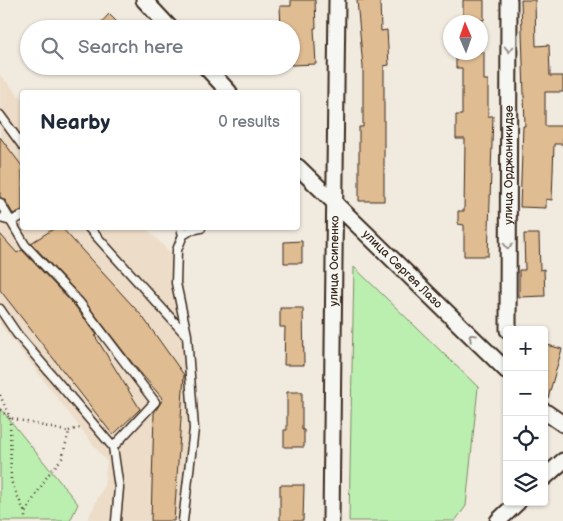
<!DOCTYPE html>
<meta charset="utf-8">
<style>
:root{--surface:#fff;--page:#f6f6f7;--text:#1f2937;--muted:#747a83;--line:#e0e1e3}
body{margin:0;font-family:"Balsamiq Sans",sans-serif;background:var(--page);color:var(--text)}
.controls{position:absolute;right:15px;bottom:15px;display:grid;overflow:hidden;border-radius:5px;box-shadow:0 1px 4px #0004}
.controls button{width:45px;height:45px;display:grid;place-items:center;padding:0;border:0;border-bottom:1px solid var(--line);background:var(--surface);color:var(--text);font:25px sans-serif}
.compass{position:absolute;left:443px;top:15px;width:45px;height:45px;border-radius:50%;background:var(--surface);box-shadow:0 1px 4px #0004;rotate:358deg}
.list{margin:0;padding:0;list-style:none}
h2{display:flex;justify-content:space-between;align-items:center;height:65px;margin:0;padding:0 20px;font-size:21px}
h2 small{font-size:16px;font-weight:400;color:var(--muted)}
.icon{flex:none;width:28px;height:28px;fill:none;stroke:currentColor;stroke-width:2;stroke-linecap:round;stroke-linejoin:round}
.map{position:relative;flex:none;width:563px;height:521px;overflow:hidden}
.search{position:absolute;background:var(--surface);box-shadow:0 1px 4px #0004;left:20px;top:20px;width:280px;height:55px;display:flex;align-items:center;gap:12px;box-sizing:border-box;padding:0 18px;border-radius:28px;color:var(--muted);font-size:19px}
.panel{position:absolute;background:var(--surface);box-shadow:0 1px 4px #0004;left:20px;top:90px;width:280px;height:140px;border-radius:5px}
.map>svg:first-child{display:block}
.built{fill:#ecdcc8}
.green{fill:#bbefaf;stroke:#7b8c66}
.building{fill:#dfbc91;stroke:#3b2a1e}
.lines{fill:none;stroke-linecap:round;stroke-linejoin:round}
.service-casing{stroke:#3b2a1e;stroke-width:11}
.minor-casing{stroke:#3b2a1e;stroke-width:19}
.path{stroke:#3b2a1e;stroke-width:2.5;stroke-dasharray:1 4;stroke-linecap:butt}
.service{stroke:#f6f6f2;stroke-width:8}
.minor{stroke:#f6f6f2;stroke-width:15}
.oneway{stroke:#989088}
.labels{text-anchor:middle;stroke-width:4.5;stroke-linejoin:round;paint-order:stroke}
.street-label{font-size:12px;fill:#3b2a1e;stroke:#f6f6f2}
</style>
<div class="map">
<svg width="563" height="521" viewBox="0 0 563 521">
<rect width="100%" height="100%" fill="#f1eadf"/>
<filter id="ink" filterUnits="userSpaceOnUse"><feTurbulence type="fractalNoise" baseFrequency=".02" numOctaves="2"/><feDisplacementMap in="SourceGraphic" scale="10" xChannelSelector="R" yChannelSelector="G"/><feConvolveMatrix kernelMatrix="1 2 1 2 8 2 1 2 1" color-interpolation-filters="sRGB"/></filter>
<g filter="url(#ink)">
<path class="built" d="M0 75 22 99V228H146L181 264 194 429 187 521H87L104 486 107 462 0 324Z"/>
<path class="green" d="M354 267 478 387 466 506 455 521H349Z
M0 408 78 504 70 521H0Z"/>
<path class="building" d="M291 0H315L316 28H314L316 64 291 65V29H281L280 6H291Z
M357 0H380L381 31 387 30 389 65 384 66V201H359V127H363V67Z
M463 0H484V20H463Z
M521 0H535L536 46 549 45 550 76H563V92H545V126H563V144H554L552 200 546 199V208L520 207 523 126H525Z
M109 14 124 29H95Z
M456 52H484V80H488V116H493L488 256H464V225L458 224V211H464L465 139H456V115H462V68H456Z
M0 137 22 166V210L13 214 5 200 0 197Z
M55 228H62L142 316 184 375 174 521H151L154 413 163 399 133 364 83 299 31 243Z
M0 234 17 253 22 250 75 306 97 335 95 336 140 409 113 435 0 290Z
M524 234H539L540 270 544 269 545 296 519 297V270H525Z
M302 241V263H284V242Z
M280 308H303L304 365H284L285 327H280Z
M544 344 562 349 548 398H544Z
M287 392H302V430H304V447H284V430H287Z
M280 485H304L303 521H280Z"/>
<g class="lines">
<defs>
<path id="service" d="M0 115 22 145
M0 203 25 245 79 302 155 402 113 447
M0 218 11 221 22 216
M89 228 187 336 194 429 183 521
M181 228 183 235 177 250 176 283 187 335
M183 235 191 230 201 228
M0 309 17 334 113 447 119 488 116 521"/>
<g id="minor">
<path d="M144 0 171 29"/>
<path d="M205 66 229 92"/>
<path id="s1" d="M298 167 507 371"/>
<path id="s2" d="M508 330 509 0"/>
<path d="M544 411 563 424"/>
<path d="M544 478 563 461"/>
<path id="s3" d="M331 521 337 0"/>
<path d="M498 521 518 502"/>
</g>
</defs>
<use href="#service" class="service-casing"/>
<use href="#minor" class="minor-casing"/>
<path class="path" d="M0 395 10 418 11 481 25 513
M0 410 10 418 69 432 62 458 48 475 25 513V521
M69 431 78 428 82 429"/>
<use href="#service" class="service"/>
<use href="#minor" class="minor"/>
</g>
<defs><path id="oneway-chevron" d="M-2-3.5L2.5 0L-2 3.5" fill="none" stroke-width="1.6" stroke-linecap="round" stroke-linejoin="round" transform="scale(1.25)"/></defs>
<g class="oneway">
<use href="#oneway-chevron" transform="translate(509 49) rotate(90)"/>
<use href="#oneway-chevron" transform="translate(508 246) rotate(90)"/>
<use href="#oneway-chevron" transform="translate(472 337) rotate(-136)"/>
</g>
</g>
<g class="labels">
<g class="street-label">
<text dy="4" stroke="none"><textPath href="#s2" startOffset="165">улица Орджоникидзе</textPath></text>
<text dy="4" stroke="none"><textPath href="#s3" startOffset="260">улица Осипенко</textPath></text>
<text dy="4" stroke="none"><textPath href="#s1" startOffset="146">улица Сергея Лазо</textPath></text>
</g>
</g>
</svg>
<div class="controls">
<button>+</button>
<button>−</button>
<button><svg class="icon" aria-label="locate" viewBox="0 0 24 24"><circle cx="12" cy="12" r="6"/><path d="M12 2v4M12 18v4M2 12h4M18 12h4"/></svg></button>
<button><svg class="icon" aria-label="layers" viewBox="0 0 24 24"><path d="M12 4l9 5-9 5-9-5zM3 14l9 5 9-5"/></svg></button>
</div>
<svg class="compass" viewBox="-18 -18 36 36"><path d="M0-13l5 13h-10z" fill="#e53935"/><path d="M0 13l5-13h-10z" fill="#747a83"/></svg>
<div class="search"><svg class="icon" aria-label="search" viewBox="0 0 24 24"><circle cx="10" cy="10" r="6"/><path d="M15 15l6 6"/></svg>Search here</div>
<section class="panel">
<h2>Nearby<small>0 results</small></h2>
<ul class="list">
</ul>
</section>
</div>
